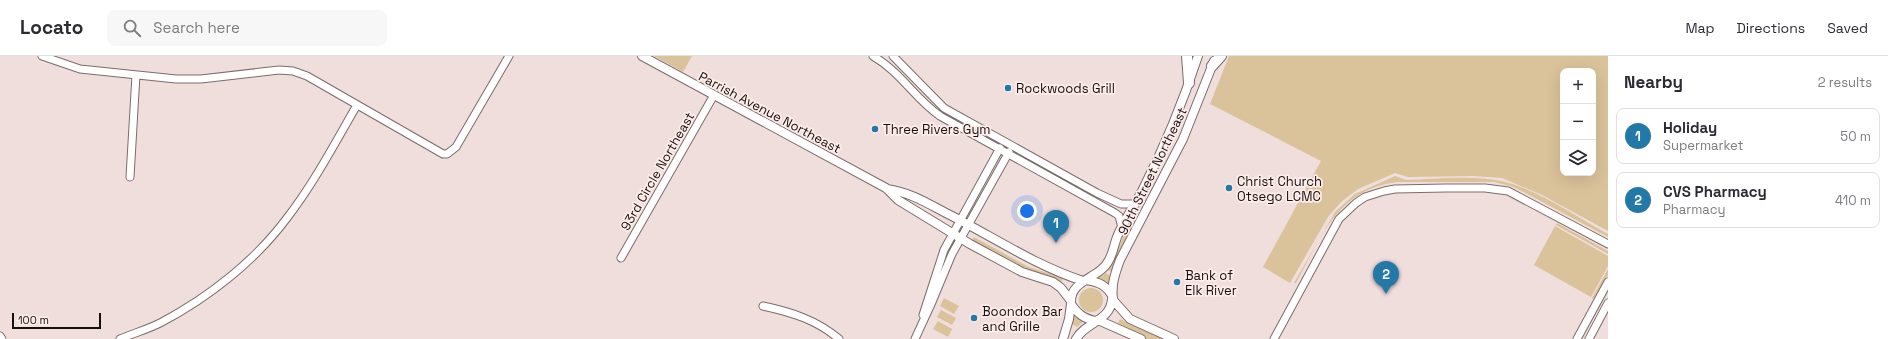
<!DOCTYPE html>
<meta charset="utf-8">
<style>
:root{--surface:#fff;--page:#f7f7f7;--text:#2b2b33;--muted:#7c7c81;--line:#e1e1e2;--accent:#2278a7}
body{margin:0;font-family:"Space Grotesk",sans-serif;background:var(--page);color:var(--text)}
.controls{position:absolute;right:12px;top:12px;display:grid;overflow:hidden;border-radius:8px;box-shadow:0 4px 16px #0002}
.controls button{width:36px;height:36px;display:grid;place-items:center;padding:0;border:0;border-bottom:1px solid var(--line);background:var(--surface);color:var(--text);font:20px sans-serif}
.scale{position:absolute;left:12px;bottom:10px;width:89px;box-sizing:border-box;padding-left:4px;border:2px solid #15100f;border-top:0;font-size:11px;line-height:14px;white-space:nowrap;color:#15100f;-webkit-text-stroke:3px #fdecea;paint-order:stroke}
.you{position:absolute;left:1027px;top:155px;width:14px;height:14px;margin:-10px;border:3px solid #fff;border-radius:50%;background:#1a73e8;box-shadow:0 0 0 6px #1a73e833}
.badge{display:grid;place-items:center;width:26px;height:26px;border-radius:50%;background:var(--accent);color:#fff;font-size:13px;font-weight:700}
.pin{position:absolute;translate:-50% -33px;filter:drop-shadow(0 1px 2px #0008)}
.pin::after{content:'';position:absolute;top:21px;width:14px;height:12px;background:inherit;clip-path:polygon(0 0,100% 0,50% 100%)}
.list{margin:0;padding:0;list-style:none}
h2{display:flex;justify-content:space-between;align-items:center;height:52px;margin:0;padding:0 16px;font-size:17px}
h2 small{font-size:13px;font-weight:400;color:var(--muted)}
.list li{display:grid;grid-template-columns:26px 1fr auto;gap:12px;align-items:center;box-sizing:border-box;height:56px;margin:0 8px 8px;padding:0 8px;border:1px solid var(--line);border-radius:8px}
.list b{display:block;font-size:15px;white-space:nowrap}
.list p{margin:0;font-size:13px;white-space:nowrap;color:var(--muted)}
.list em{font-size:13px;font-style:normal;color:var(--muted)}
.icon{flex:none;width:22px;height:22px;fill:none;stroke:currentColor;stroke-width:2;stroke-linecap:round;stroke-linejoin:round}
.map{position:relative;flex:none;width:1608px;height:283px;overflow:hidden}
header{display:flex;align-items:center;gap:24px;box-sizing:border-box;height:56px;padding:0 20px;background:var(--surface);border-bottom:1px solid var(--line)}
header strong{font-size:19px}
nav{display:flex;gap:22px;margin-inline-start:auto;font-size:14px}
.search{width:280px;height:36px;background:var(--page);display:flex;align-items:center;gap:10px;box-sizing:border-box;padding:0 14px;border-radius:8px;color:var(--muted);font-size:15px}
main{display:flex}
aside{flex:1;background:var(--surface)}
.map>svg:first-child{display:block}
.green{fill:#dac29a;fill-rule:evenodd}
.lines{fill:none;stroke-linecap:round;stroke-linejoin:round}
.minor-casing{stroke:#7b6c6b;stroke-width:9}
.major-casing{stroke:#7b6c6b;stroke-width:10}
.highway-casing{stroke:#7b6c6b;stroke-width:12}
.minor{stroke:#fff;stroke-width:7}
.major{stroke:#fff;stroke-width:8}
.highway{stroke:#fff;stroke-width:10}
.poi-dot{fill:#2278a7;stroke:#fdecea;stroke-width:1.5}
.labels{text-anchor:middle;stroke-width:3.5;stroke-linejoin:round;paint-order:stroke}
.poi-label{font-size:13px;fill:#15100f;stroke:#fdecea;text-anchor:start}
.street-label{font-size:13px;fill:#15100f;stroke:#fdecea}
</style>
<header>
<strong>Locato</strong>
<div class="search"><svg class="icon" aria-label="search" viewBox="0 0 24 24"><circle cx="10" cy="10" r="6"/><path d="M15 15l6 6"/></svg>Search here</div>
<nav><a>Map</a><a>Directions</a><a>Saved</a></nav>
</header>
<main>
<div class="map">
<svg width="1608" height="283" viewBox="0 0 1608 283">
<rect width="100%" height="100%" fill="#f0dedd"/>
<path class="green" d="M654 0H692L683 16Z
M1229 0H1608V175L1542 139 1502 122 1473 120 1408 121 1395 117 1358 133 1341 146 1328 161 1290 227 1263 211 1321 105 1210 48ZM1563 15H1593V117H1563Z
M1395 120 1406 124C1435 123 1473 119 1501 125 1536 132 1577 161 1608 178V181L1514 131 1494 126H1396C1336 135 1322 180 1296 227H1294L1335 156 1355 138Z
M1129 166 1135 169 1118 200 1112 216 1108 214 1113 207Z
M1557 167 1608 195V198L1556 169Z
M1555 170 1608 200V210L1591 241 1534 209Z
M974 181 1029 211 1063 222 1061 227 1007 204 972 184Z
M1608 213V219L1595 243 1592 242Z
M1106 217 1110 220 1109 227 1107 228 1099 222Z
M1079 244a12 12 0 1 1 24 0a12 12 0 1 1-24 0Z
M944 242 959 250 954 258 940 250Z
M941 254 956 262 952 269 937 261Z
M1075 260 1083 266 1077 271 1072 268 1073 261Z
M1120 263 1164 283H1147L1118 267Z
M938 265 952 273 948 281 933 273Z"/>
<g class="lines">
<defs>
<path id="minor" d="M42 0 80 13 176 23H201L279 14 293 15 307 20 443 98H447L456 91 509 0
M873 0C902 17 914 42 940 60L1115 157 1119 160 1122 172
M893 0 944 52 1097 137 1121 148H1135
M130 121 136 19
M621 202 714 39
M763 250C791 256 817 264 839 283
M923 259 944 194 1000 92
M0 280 2 283
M120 283C134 277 149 273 162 266 209 241 255 205 287 162 314 127 335 87 357 49
M915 283 932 246 952 198 1009 96
M1274 283 1339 163 1356 147 1365 141 1384 135 1395 133 1446 132H1485L1508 135 1608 188
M1577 283 1608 226
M1589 283 1608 247"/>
<path id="major" d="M642 0 886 132 898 144 970 188 1022 216 1053 226 1061 232 1071 245
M887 133C909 136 927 147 946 157 992 180 1034 209 1083 225
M1086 224C1099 226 1106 229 1113 241
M1113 244 1130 263 1174 283
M1098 264 1141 283
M1095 265C1083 262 1078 258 1071 248 1069 223 1100 223 1109 204 1113 197 1114 189 1117 181 1124 164 1135 149 1143 133 1165 90 1183 46 1198 0
M1063 283 1069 263 1071 248
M1076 283C1084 269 1100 267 1108 255 1114 247 1112 237 1113 228 1114 220 1117 212 1120 204L1183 83 1214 5"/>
<path id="highway" d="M1187 0 1189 27
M1212 10 1221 0"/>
</defs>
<use href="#minor" class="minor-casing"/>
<use href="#major" class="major-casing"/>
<use href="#highway" class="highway-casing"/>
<use href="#minor" class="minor"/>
<use href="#major" class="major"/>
<use href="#highway" class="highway"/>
</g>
<g class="poi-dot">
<circle cx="1008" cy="32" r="4"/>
<circle cx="875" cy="73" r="4"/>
<circle cx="1229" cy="132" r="4"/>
<circle cx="1177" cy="226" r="4"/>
<circle cx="974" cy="262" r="4"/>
</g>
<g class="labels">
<g class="poi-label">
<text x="1016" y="37">Rockwoods Grill</text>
<text x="883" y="78">Three Rivers Gym</text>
<text x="1237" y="130">Christ Church<tspan x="1237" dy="15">Otsego LCMC</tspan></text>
<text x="1185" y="224">Bank of<tspan x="1185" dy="15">Elk River</tspan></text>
<text x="982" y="260">Boondox Bar<tspan x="982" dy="15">and Grille</tspan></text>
</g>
<g class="street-label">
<text transform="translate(770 56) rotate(28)" y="5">Parrish Avenue Northeast</text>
<text transform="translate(657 115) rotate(-60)" y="5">93rd Circle Northeast</text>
<text transform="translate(1152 115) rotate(-64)" y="5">90th Street Northeast</text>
</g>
</g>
</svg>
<div class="controls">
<button>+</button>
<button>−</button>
<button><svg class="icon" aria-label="layers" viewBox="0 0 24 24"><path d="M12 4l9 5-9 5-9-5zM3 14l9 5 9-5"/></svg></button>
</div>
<div class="scale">100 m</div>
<div class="you"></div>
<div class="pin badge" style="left:1056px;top:187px">1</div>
<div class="pin badge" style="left:1386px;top:238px">2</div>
</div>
<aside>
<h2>Nearby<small>2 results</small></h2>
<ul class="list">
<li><span class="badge">1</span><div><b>Holiday</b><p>Supermarket</p></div><em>50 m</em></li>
<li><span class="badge">2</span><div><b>CVS Pharmacy</b><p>Pharmacy</p></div><em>410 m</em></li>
</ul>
</aside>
</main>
